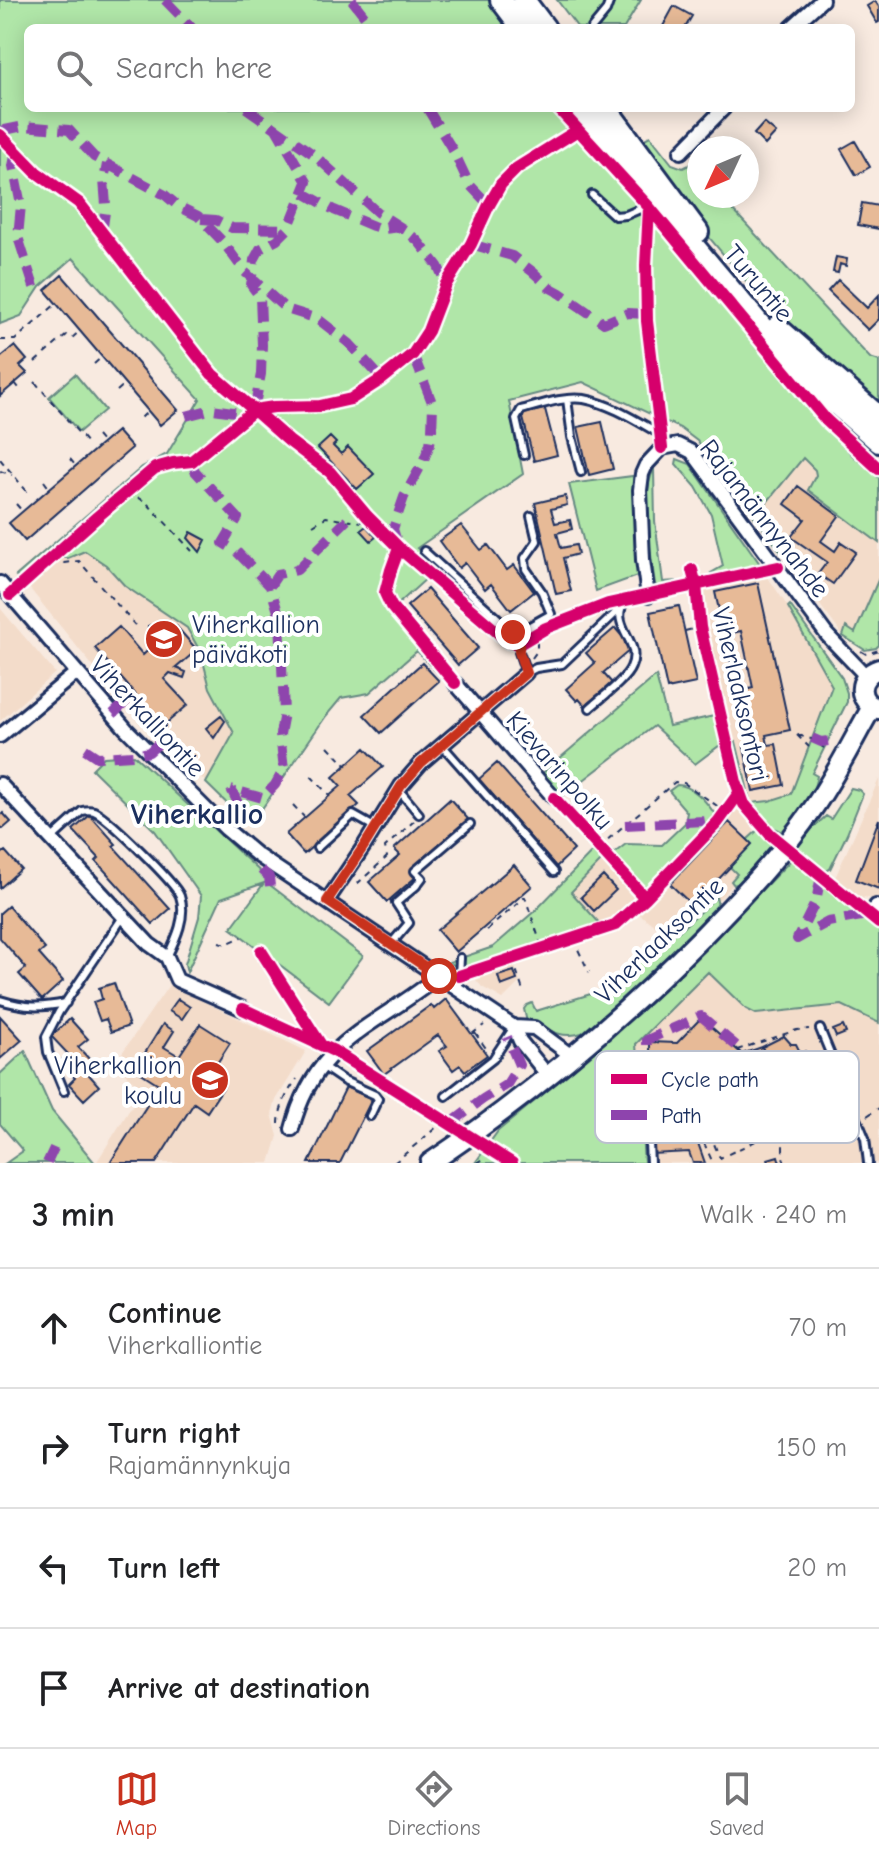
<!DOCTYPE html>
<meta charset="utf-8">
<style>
:root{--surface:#fff;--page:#f2f2f2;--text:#202124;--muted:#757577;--line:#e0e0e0;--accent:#c8321e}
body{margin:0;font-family:"Comic Neue",sans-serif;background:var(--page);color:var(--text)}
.compass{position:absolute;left:687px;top:136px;width:72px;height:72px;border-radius:50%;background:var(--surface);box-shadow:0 4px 20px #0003;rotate:226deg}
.stop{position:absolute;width:24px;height:24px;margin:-18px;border:6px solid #c8321e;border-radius:50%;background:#fff}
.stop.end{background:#c8321e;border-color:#fff;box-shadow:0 2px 8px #0008}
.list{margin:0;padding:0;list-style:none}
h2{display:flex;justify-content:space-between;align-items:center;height:104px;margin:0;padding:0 32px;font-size:34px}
h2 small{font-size:26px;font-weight:400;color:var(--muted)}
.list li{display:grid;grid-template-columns:52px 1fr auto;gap:24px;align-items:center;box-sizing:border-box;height:120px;padding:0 32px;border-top:2px solid var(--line)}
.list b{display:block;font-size:30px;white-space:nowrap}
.list p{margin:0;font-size:26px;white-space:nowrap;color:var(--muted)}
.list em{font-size:26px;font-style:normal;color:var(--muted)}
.icon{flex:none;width:44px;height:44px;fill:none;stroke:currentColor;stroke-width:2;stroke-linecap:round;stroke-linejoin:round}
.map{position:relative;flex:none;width:879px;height:1163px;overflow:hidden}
.search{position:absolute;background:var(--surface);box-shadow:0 4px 20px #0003;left:24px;right:24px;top:24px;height:88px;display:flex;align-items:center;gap:20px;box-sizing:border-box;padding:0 28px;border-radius:12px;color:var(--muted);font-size:30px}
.sheet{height:584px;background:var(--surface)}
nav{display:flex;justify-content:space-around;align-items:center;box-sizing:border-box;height:112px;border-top:2px solid var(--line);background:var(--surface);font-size:22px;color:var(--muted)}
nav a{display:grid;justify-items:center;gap:4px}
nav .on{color:var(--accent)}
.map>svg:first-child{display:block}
.built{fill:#f3dcca}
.green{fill:#b0e6a8;stroke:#668a83;stroke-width:2}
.building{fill:#e7ba97;stroke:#1b2f5e;stroke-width:2;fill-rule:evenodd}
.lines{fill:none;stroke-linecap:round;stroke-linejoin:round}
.lane-casing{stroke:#1b2f5e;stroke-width:12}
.street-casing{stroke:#1b2f5e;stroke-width:18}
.secondary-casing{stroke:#1b2f5e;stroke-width:24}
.primary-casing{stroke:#1b2f5e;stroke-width:26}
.path{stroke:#1b2f5e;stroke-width:2;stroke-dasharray:6 6;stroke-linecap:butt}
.lane{stroke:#fff;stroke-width:6}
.street{stroke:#fff;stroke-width:12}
.secondary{stroke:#fff;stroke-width:18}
.primary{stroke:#fff;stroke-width:20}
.quiet{stroke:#8e44ad;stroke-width:10;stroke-dasharray:20 10;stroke-linecap:butt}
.cycleway-casing{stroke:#fff;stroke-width:17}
.cycleway{stroke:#d6006c;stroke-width:12}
.route{stroke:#c8321e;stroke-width:10}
.labels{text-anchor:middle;stroke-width:8;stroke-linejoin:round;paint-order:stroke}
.street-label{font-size:26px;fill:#1b2f5e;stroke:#fff}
.poi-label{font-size:26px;fill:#1b2f5e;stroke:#fff;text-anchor:start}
.quarter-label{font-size:30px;font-weight:bold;fill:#1b2f5e;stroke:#fff}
.key{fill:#fff;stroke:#bbc1cf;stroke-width:2}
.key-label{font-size:22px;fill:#1b2f5e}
</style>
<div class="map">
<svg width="879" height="1163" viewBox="0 0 879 1163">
<rect width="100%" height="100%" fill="#f8eae0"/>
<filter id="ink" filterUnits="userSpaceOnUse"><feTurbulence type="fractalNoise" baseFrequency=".0125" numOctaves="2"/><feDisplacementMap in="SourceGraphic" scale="16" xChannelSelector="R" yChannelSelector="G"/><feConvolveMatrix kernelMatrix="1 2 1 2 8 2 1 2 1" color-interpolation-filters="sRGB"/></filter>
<g filter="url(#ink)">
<path class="built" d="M794 451 879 520V645L876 648 865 650 843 636 744 502Z
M105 524 269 663 217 792 157 738 96 670 26 584 56 558Z
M761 567 788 607 832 686 791 794 769 801 751 803 735 742 720 745 685 579 711 573 716 578Z
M0 608 55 673 0 721Z
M879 779V901L864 897 861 905 837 886 834 880Z
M739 793 744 804 759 823 753 832 769 844 690 932 677 943 633 909 615 925 604 928 571 892 603 859 625 876 645 898 718 822Z
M515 967 520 982 503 999 482 987 476 980Z
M708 972 746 1009 755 1014 842 1005 879 1023V1163H644L636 1044Z
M169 985 306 1051 276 1100 272 1114 278 1136 270 1163H96L142 1090 115 1063Z"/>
<path class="green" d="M0 0H492L500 12 504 22 501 28H28V108H550L674 243 822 423 852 455 879 478V543L808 490 816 475 815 470 803 458 763 507 786 548 782 553 697 441 680 428 583 382 509 401 523 474 417 548 438 568 397 605 457 675 447 684 417 651 369 693 341 698 326 716 250 826 206 783 234 733 210 688 201 653 187 628 125 586 106 565 85 551 68 558H56L26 584 16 576 142 467 167 454 200 399 73 258 40 287 21 316 0 324Z
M557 0H641L624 28H578Z
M650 136 672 164 683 168 691 164 699 173V196H720L870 358 879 361V411L786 329 676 198 637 143Z
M75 374 105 410 79 432 49 397Z
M677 459 690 464 760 564 757 568 716 578 711 573 723 566 711 514 696 487 676 464Z
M654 469 655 521 663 582 676 581V586L659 589 655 584C651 557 641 491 654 469Z
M633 476 637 576 596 591 569 484Z
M879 578V645L876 648 865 650 843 636 846 627 855 633Z
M790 605 842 678 847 693V702L812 773 817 776 811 799 783 832 760 821 746 803 730 743 736 742 751 803 769 801 791 794 832 686 788 607Z
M656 676 669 726 714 716 720 745 695 764 654 726 559 799 539 776Z
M134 755 266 877V882L363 956 329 1002 231 928 264 883 221 898 187 972 185 964 199 917 201 896 155 831 92 769 104 757Z
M677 785C692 785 706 801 714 813L713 820 644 889 638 888 609 857 626 844 662 845 685 823 687 812 669 791Z
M851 788 859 790 863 794 847 834 830 869 824 872 792 847 826 816 831 819Z
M759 829 775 844 739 883 734 885 731 881 737 874 730 867 747 840Z
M595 849 603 859 571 892 604 928 467 974 449 962 493 947 537 909Z
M792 859 810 873 823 886 879 928V1023L842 1005 756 1014 746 1009 708 972 636 1044 644 1163H475L498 1131 597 1050 696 957Z
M716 897 718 906 657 970 582 1033C560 1040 546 1028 526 1018L524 1009 527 1005 532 1003 536 1011 597 992 622 976 664 937 678 932Z
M25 1051 52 1111 95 1163H6L23 1151 0 1124V1074Z"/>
<path class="building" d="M875 1 879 7V22L877 23 867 6Z
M674 6 692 16 685 28H662Z
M764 123 776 133 765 145 754 134Z
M855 141 870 167 856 175 841 149Z
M862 203 879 206V229L858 225Z
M836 257 847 259 846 266 840 264 838 273 833 272Z
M62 275 178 410 160 425 45 290Z
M838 280 867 308 879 295V319L868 330 828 291Z
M15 346 27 360 20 366 27 373 0 396V358Z
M545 409 557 455 534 461 522 414Z
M602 422 613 469 589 475 578 427Z
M117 431 132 448 25 541 9 523Z
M330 437 336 443 333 446 341 454 348 447 374 474 357 489 318 448Z
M798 486 839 516 821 541 835 551 841 542 856 552 833 584 818 574 827 562 791 537 805 519 785 504Z
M565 496 567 505 551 509 555 523 570 520 572 529 557 533 561 548 576 545 578 554 563 558 571 591 556 594 535 503Z
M461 525 481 550 488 545 507 570 514 565 534 592 511 610 491 584 485 589 465 563 459 568 439 541Z
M366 526 376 537 371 541 361 530Z
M191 532 206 540 200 552 188 538Z
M758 583 790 730 766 735 768 745 776 744 784 785 753 791 744 747 749 746 715 592ZM741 631 753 688 741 691 728 634Z
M427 589 478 648 458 665 407 606Z
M679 606 696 683 667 689 650 612Z
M151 625 163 637 176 626 197 650 176 668 186 672 184 678 170 673 164 679 188 705 163 726 95 648 119 627 143 655 157 642 148 631V626Z
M615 628 627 642 625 644 630 650 603 673 612 683 585 706 579 699 577 701 566 689 595 663 586 653Z
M422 663 439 681 381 733 364 715Z
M221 716 225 721 214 738 206 728Z
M365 748 383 767 350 796 359 805 304 854 286 834 341 786 333 777Z
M497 763 574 850 556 867 479 779Z
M450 799 468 819 411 869 417 876 387 902 369 882 400 855 394 849Z
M3 813 11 822 3 829 0 826V816Z
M90 815 116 844 113 846 170 909 153 924 96 861 99 858 73 830Z
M879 819V889L856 880Z
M729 822 752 844 693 906 670 884Z
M5 851 21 869 0 888V855Z
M514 865 532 886 456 952 437 930Z
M603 876 616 890 594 911 581 897Z
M8 906 45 949 39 954 63 981 42 1000 19 974 26 968 0 938V913Z
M514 971 517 980 501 986 498 976Z
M114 983 129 1026 111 1032 106 1019 100 1021 93 1002 102 999 99 988Z
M178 999 190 1007 182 1019 169 1011Z
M446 999 487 1055 465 1071 460 1065 453 1070 439 1051 447 1046 438 1035 384 1074 367 1051 431 1005 434 1009Z
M0 1016 22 1040 0 1059Z
M701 1018 742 1054 762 1047 776 1077 685 1106 705 1163H693L689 1152 651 1154 650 1042 677 1043Z
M70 1019 88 1039 78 1047 92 1062 84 1069 99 1086 84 1100 69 1084 75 1078 60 1062 68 1054 51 1036Z
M163 1024 174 1031 164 1047 179 1056 200 1024 230 1043 209 1076 224 1086 207 1112 194 1103 156 1163H110L160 1085 135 1069Z
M843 1026 846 1033 836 1037 833 1030Z
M784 1036 791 1044H796L801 1054 805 1051 809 1059H814L833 1102 813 1110 810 1103 804 1106 801 1100 794 1103 785 1081 788 1080 785 1071 776 1077 762 1047Z
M346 1087 372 1099 340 1163H309Z
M778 1156 780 1163H769L768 1159Z"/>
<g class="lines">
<defs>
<path id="lane" d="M592 28 606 11 610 0
M592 195 615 216 626 215 652 204
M567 399 572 437 581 472
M524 455 516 419 521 410C540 405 564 396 584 399 611 404 637 421 660 434
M424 551 513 632H519V652L526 673 536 668 562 664 621 608
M519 632 551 614 542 592 526 569 525 558 537 541 531 516
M590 708C601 698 626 680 631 667 643 641 608 627 625 600
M442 745 554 872
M399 790 419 814
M51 839 82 811C86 810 91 810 94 811 108 817 175 883 180 896 187 916 176 939 167 957
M317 848 353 815 376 828
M391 944 409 923 396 903 416 886 422 878 415 871 470 824
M454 985 459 976 460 958
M0 1000C26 1008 40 1008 66 1003
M820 1029 865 1138 868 1163
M322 1066 344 1081 375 1095 378 1099 370 1116
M64 1091 48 1052 46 1037 59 1012 123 917
M446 1096 493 1059 514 1027
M647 1105 650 1163"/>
<path id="street" d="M791 28 822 0
M681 152 724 108
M0 583 126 729 226 829 257 855 514 1027 520 1041 549 1077
M648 596 643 560 640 490 642 474 646 465 662 448 678 445 692 452 827 635 866 676
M455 683 554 798
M0 736 76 673
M0 784 149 944 167 957 177 980 243 1009
M327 901 364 846 401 786 421 763 526 673
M876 906 879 908
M514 1027 534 1028 573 1057
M292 1129C315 1040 374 1028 439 976"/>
<path id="secondary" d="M879 669C857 676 855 702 879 709
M430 1163C528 1097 619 1021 702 937 742 896 782 854 814 807 836 775 853 740 872 707"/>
<path id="primary" d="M501 0 522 28
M524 0 545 28
M582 108 656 201 788 358 820 390 879 442
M606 108 698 232
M777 327 879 417"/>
</defs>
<use href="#lane" class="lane-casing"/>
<use href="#street" class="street-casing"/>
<use href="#secondary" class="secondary-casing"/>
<use href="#primary" class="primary-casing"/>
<path class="path" d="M72 338 80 331
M0 340H15L56 304
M35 362 68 334
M94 364 102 357
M35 382 88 444
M15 383 22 392
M117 391 125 384
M141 418 148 411
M97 436 103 443
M0 459 29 494
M70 459 76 466
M0 471 12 475
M44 481 50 489
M127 492 145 501 192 551
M16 504 23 512
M313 525 326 517 342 520 373 523
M56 553 64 563 79 561 135 625
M685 631 700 627
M861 651 866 654 879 650
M532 658 537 651V635
M797 735 809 747
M798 735 811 739
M812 738V740L824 748
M328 746 346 765
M311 776 330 796
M293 805 305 818
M599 847 675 782 684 783 726 812
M357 882 358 883 387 857 385 847 414 821
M487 930 525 897 543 950
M573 939 589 972
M219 942 226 944 242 937
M513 960 524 994
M475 1033 488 1051
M472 1034 484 1025
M737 1050 797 1030 809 1029
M695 1103 707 1127 699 1132 713 1163
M867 1116 879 1108
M279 1124C279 1108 287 1092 297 1079
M805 1127 807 1105
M394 1163 444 1121
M477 1163 494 1153
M785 1163 783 1157V1128L767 1097 707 1127 720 1158 783 1128 846 1123"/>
<use href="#lane" class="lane"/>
<use href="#street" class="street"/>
<use href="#secondary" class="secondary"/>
<use href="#primary" class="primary"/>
<path class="quiet" d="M165 0 192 28
M352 0 374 28
M246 108 313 154 378 213 405 230 418 241 438 266 446 284
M427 108 454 152 469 184 489 205
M0 131 24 126 69 130 94 157 165 195 178 206 198 216 223 242 245 272 286 309 318 319 350 344 382 379
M16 151 13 166 21 205 18 237 36 293
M304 193 334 210 373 226 383 229 401 227
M201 219 216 220 232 228 288 229
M102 233 106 205 104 180 107 164
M471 244 512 256 533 272 549 287 560 293 604 323 628 313 647 314
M254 410 261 374 262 345 260 297 251 285 254 260 260 249 277 240 288 229 307 182 275 127
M186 416 212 409 249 414
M192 461 195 471 238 518 223 543 236 551 270 586 280 618 284 713 280 734 284 769 275 785 262 798 231 789
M397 542 393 529 404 497 423 462 430 444 432 431 433 405 413 354
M270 586 278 574 297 570 347 520
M113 714 131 697
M812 738 821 742 828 741
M85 749 97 757 134 755 149 752 158 744
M231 789 239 805 234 818
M625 825 704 821 721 818
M261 870 269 877 270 886
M821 876 816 901 797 939 828 922 868 915
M647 1105V1040L701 1016 740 1049
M450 1124 483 1099 507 1084 519 1065 507 1037
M47 1163 54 1148"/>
<defs>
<path id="cycleway" d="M558 108 649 207 826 420 879 469
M0 135 36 172 79 203 212 374 254 410 274 407 320 406 351 399 382 379 413 354 428 331 446 284 471 244 489 205 501 184 517 168 578 130
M649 207 646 265 647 321 662 448
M399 548 391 570 385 593 391 606 455 683
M692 570 696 585 700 627 736 782 744 804 770 834 879 923
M10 595 97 517 155 468 173 463 192 461 254 410 289 441 330 472 367 516 399 548 509 642 519 644 546 628 608 604 778 567
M554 798 645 898
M261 951 321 1045
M459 976 615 925 645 898 718 822 739 793
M243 1009 334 1051 512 1163"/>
</defs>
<use href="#cycleway" class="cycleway-casing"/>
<use href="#cycleway" class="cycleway"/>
</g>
</g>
<g class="lines" filter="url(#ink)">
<path class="route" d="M439 976 327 901 364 846 401 786 421 763 526 673 519 652V632H513"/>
</g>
<defs>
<symbol id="school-disc" viewBox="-11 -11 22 22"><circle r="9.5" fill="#c8321e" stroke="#fff"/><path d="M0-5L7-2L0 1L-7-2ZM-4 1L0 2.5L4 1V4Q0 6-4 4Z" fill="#fff"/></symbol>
</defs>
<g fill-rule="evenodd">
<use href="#school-disc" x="142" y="617" width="44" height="44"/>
<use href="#school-disc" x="188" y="1058" width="44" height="44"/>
</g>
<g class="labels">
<g class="street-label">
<text transform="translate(759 283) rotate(50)" y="9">Turuntie</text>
<text transform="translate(765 518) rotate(52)" y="9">Rajamännynahde</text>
<text transform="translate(741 694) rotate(77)" y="9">Viherlaaksontori</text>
<text transform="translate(148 716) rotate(47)" y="9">Viherkalliontie</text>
<text transform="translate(560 770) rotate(49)" y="9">Kievarinpolku</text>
<text transform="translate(659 940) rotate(-44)" y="9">Viherlaaksontie</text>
</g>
<g class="poi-label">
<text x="192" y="633">Viherkallion<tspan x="192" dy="30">päiväkoti</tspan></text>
<text x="182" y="1074" text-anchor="end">Viherkallion<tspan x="182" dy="30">koulu</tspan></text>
</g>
<g class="quarter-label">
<text x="197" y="824">Viherkallio</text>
</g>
</g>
<rect x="595" y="1051" width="264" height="92" rx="12" class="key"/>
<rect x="611" y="1074" width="36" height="10" fill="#d6006c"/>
<rect x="611" y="1110" width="36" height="10" fill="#8e44ad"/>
<g class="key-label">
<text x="661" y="1087">Cycle path</text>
<text x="661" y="1123">Path</text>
</g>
</svg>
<svg class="compass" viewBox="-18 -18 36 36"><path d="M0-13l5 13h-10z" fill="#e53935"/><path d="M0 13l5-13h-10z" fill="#757577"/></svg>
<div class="stop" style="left:439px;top:976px"></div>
<div class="stop end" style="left:513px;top:632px"></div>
<div class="search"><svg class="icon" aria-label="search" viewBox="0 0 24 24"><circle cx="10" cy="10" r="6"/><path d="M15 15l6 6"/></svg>Search here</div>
</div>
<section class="sheet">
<h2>3 min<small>Walk · 240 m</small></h2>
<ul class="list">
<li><svg class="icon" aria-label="ahead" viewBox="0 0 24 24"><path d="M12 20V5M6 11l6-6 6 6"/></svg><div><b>Continue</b><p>Viherkalliontie</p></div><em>70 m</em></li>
<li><svg class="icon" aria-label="right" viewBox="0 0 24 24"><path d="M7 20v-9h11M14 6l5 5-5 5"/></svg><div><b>Turn right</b><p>Rajamännynkuja</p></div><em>150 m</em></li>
<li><svg class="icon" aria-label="left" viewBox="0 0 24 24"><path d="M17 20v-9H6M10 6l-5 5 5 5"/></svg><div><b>Turn left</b></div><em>20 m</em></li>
<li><svg class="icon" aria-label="arrive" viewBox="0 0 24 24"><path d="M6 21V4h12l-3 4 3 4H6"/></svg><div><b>Arrive at destination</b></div></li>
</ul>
</section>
<nav>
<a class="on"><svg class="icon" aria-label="map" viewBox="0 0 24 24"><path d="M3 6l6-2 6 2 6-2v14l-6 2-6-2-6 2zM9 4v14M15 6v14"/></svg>Map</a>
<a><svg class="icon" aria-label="directions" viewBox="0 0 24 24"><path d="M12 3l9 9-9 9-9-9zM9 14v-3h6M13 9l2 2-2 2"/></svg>Directions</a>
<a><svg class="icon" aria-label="saved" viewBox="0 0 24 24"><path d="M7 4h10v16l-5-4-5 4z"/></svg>Saved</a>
</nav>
